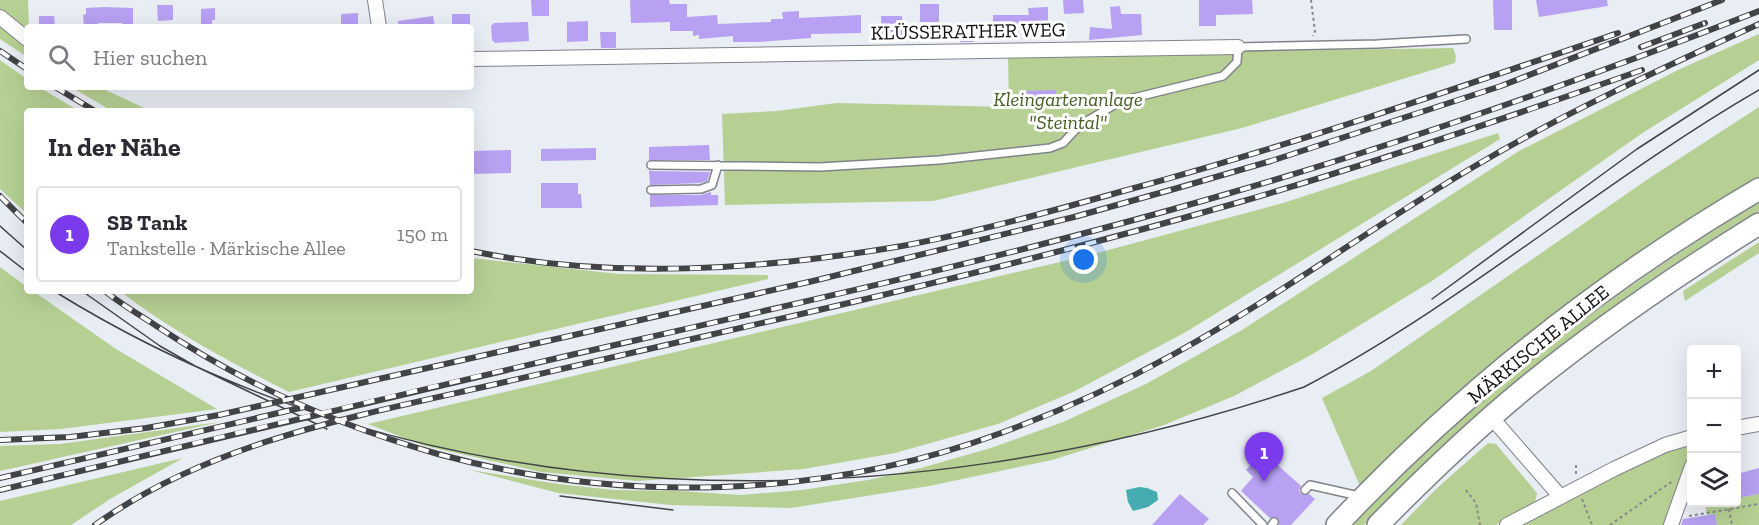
<!DOCTYPE html>
<html lang="de">
<meta charset="utf-8">
<style>
:root{--surface:#fff;--page:#f2f2f3;--text:#2b2b33;--muted:#7c7c81;--line:#e1e1e2;--accent:#7c3aed}
body{margin:0;font-family:"Zilla Slab",serif;background:var(--page);color:var(--text)}
.controls{position:absolute;right:18px;bottom:18px;display:grid;overflow:hidden;border-radius:6px;box-shadow:0 6px 24px #0002}
.controls button{width:54px;height:54px;display:grid;place-items:center;padding:0;border:0;border-bottom:2px solid var(--line);background:var(--surface);color:var(--text);font:30px sans-serif}
.you{position:absolute;left:1084px;top:260px;width:21px;height:21px;margin:-15px;border:4px solid #fff;border-radius:50%;background:#1a73e8;box-shadow:0 0 0 9px #1a73e833}
.badge{display:grid;place-items:center;width:39px;height:39px;border-radius:50%;background:var(--accent);color:#fff;font-size:20px;font-weight:700}
.pin{position:absolute;translate:-50% -50px;filter:drop-shadow(0 2px 3px #0008)}
.pin::after{content:'';position:absolute;top:32px;width:21px;height:18px;background:inherit;clip-path:polygon(0 0,100% 0,50% 100%)}
.list{margin:0;padding:0;list-style:none}
h2{display:flex;justify-content:space-between;align-items:center;height:78px;margin:0;padding:0 24px;font-size:26px}
h2 small{font-size:20px;font-weight:400;color:var(--muted)}
.list li{display:grid;grid-template-columns:39px 1fr auto;gap:18px;align-items:center;box-sizing:border-box;height:96px;margin:0 12px 12px;padding:0 12px;border:2px solid var(--line);border-radius:6px}
.list b{display:block;font-size:22px;white-space:nowrap}
.list p{margin:0;font-size:20px;white-space:nowrap;color:var(--muted)}
.list em{font-size:20px;font-style:normal;color:var(--muted)}
.icon{flex:none;width:33px;height:33px;fill:none;stroke:currentColor;stroke-width:2;stroke-linecap:round;stroke-linejoin:round}
.map{position:relative;flex:none;width:1759px;height:525px;overflow:hidden}
.search{position:absolute;background:var(--surface);box-shadow:0 6px 24px #0002;left:24px;top:24px;width:450px;height:66px;display:flex;align-items:center;gap:15px;box-sizing:border-box;padding:0 21px;border-radius:6px;color:var(--muted);font-size:22px}
.panel{position:absolute;background:var(--surface);box-shadow:0 6px 24px #0002;left:24px;top:108px;width:450px;height:186px;border-radius:6px}
.map>svg:first-child{display:block}
.green{fill:#b6d093}
.water{fill:#45acb1}
.building{fill:#b8a0f2}
.lines{fill:none;stroke-linecap:round;stroke-linejoin:round}
.lane-casing{stroke:#80838a;stroke-width:10}
.street-casing{stroke:#80838a;stroke-width:16}
.primary-casing{stroke:#80838a;stroke-width:24}
.path{stroke:#86898d;stroke-width:2;stroke-dasharray:3 3;stroke-linecap:butt}
.lane{stroke:#fff;stroke-width:7}
.street{stroke:#fff;stroke-width:14}
.primary{stroke:#fff;stroke-width:21}
.tram{stroke:#424346;stroke-width:1.5}
.rail-casing{stroke:#424346;stroke-width:6}
.rail{stroke:#fff;stroke-width:4;stroke-dasharray:11;stroke-linecap:butt}
.labels{text-anchor:middle;stroke-width:6;stroke-linejoin:round;paint-order:stroke}
.street-label{font-size:20px;fill:#0f1012;stroke:#fff}
.park-label{font-size:20px;font-style:italic;fill:#465c21;stroke:#fff}
</style>
<div class="map">
<svg width="1759" height="525" viewBox="0 0 1759 525">
<rect width="100%" height="100%" fill="#e9edf4"/>
<path class="green" d="M0 0H28L29 27H27V35L0 11Z
M0 22 27 44V57L0 39Z
M1759 34V60L1641 134 1432 281 1311 355 1234 396 1164 425 1052 460 929 486 791 508 671 505 558 493 470 470 558 484 614 490 679 491 740 495 802 490 868 480 921 468 991 448 1063 422 1146 384 1242 330 1519 151 1680 69Z
M1453 48 1456 56 1455 63 1242 128 933 201 725 205 722 114 777 111 837 103 1009 107 1008 55Z
M0 60 27 79V87H39L79 111H27V214L0 189Z
M71 87H99L151 111H112Z
M1759 107V180C1687 225 1615 269 1547 320 1480 370 1421 429 1360 486L1322 398 1371 371 1648 179Z
M1498 133 1500 139 1184 333 1075 391 998 424 895 453 804 469 638 481 541 472 425 446 368 424 1090 255 1283 203Z
M1759 202V211C1619 293 1475 406 1364 525H1352C1470 397 1612 293 1759 202Z
M1759 242V253L1685 301 1683 291Z
M471 258 619 274 768 275V279L289 392C230 362 173 332 120 291H471Z
M0 267 27 287V291H33L116 349 217 409 61 429 0 432Z
M220 422 0 471V446L60 444Z
M1488 443 1496 444 1537 493 1535 503 1496 525H1401L1436 489Z
M1681 445 1686 446 1690 459 1666 525H1519L1626 468Z
M183 458 110 499 71 525H0V501Z
M1759 494V525H1717L1715 514 1707 515 1705 503 1736 502 1737 496 1741 495 1742 497Z"/>
<path class="water" d="M1139 487 1147 488 1157 492 1158 500 1148 507 1133 511 1128 502 1126 490Z"/>
<path class="building" d="M531 0H549V16H532Z
M630 0H669L670 4H687V17L717 15 718 24 771 22V19H783L782 12 799 11V18L861 15V33L811 34V38L758 42H733V36L699 39V35L693 36V31H670V22L631 23Z
M1063 0H1083L1084 13 1064 14Z
M1199 0H1252L1253 14 1216 15V26H1199Z
M1493 0H1512V30H1494Z
M1536 0H1607L1608 6 1539 17Z
M920 4H939V22H920Z
M157 5H173V20L158 21Z
M1120 6 1121 14H1141L1142 35 1089 40 1090 27 1112 29 1110 7Z
M104 7 133 8V27H122V23H98V26L84 27 83 15 86 14V8Z
M1048 7V27L1015 28V30H1010V35H993V15H1029L1028 8Z
M215 8V20H212V27H201V9Z
M358 13V27H341V14Z
M452 14H470V27H452Z
M39 16H54L55 27H39Z
M433 16 435 27H398V21Z
M881 16H902V37L882 38Z
M588 21V41L567 42V22Z
M528 22 529 41 495 43 492 40 491 26 494 23Z
M600 32H616V48H601Z
M960 33H974V42H960Z
M1056 90V99L1022 101V91Z
M709 145 710 160H649V147Z
M596 148V160L541 161V149Z
M511 150V173L471 174V151Z
M649 170 651 171 710 172 707 181 700 183 650 185Z
M541 183H578V194H581L582 208H541Z
M711 192V195H718V205L650 207V195H701Z
M1263 452 1301 486 1299 491 1301 494H1309L1315 499 1291 525H1279L1278 518H1270L1241 491 1253 477 1246 470Z
M1759 468V494L1737 498V474Z
M1180 494 1209 519 1203 525H1152Z
M1715 514 1717 525H1681L1683 519Z"/>
<g class="lines">
<defs>
<path id="lane" d="M651 165 820 167 939 160 1050 148 1063 143 1080 125 1121 101 1223 76 1237 62 1238 47 1377 44 1466 39
M651 190 701 189 712 185 718 165
M1305 490 1310 485 1359 496
M1232 493 1263 525
M1272 525 1274 522"/>
<path id="street" d="M375 0 379 27
M0 17 27 39
M471 59 1238 47
M1491 417 1560 496
M1736 428 1759 424
M1507 525 1614 469 1665 445 1692 437
M1671 525 1692 466"/>
<path id="primary" d="M1337 525C1460 394 1604 280 1759 189
M1378 525C1424 478 1473 431 1524 389 1599 328 1678 274 1759 224"/>
</defs>
<use href="#lane" class="lane-casing"/>
<use href="#street" class="street-casing"/>
<use href="#primary" class="primary-casing"/>
<path class="path" d="M1311 0 1315 31 1313 36
M1576 474V465
M1466 490 1476 503 1480 525
M1582 499 1592 525
M1729 509 1732 525
M1689 516 1759 504
M1610 525 1674 480"/>
<use href="#lane" class="lane"/>
<use href="#street" class="street"/>
<use href="#primary" class="primary"/>
<path class="tram" d="M0 226 27 250
M0 251 27 272
M54 291C431 525 893 525 1304 387 1465 302 1602 181 1759 90
M82 291 160 346 195 366 327 429
M1432 299 1637 149 1759 70
M560 496 673 510"/>
<defs>
<path id="rail" d="M1641 47 1705 23
M0 51 27 69
M55 87 95 111
M0 196 27 223
M471 251C612 280 761 270 902 246 977 232 1052 211 1127 190 1293 145 1455 89 1618 33
M105 291C122 305 140 315 158 327 244 384 339 426 438 454 620 504 823 499 1001 433 1061 411 1118 385 1174 354 1278 297 1373 226 1475 166 1566 112 1663 68 1759 24
M0 440 70 437 146 428 219 415 813 281 1074 217 1174 189 1271 161 1501 86 1722 0
M0 478 304 407
M0 490C187 445 374 400 562 357 786 306 1010 257 1230 193 1410 141 1585 79 1759 11
M95 525C208 444 350 417 483 387 596 361 710 335 823 309 961 277 1097 243 1233 204 1371 164 1507 118 1642 70"/>
</defs>
<use href="#rail" class="rail-casing"/>
<use href="#rail" class="rail"/>
</g>
<g class="labels">
<g class="street-label">
<text transform="translate(968 31) rotate(-1)" y="7">KLÜSSERATHER WEG</text>
<text transform="translate(1538 344) rotate(-39)" y="7">MÄRKISCHE ALLEE</text>
</g>
<g class="park-label">
<text x="1068" y="106">Kleingartenanlage<tspan x="1068" dy="23">"Steintal"</tspan></text>
</g>
</g>
</svg>
<div class="controls">
<button>+</button>
<button>−</button>
<button><svg class="icon" aria-label="layers" viewBox="0 0 24 24"><path d="M12 4l9 5-9 5-9-5zM3 14l9 5 9-5"/></svg></button>
</div>
<div class="you"></div>
<div class="pin badge" style="left:1264px;top:482px">1</div>
<div class="search"><svg class="icon" aria-label="search" viewBox="0 0 24 24"><circle cx="10" cy="10" r="6"/><path d="M15 15l6 6"/></svg>Hier suchen</div>
<section class="panel">
<h2>In der Nähe<small></small></h2>
<ul class="list">
<li><span class="badge">1</span><div><b>SB Tank</b><p>Tankstelle · Märkische Allee</p></div><em>150 m</em></li>
</ul>
</section>
</div>
